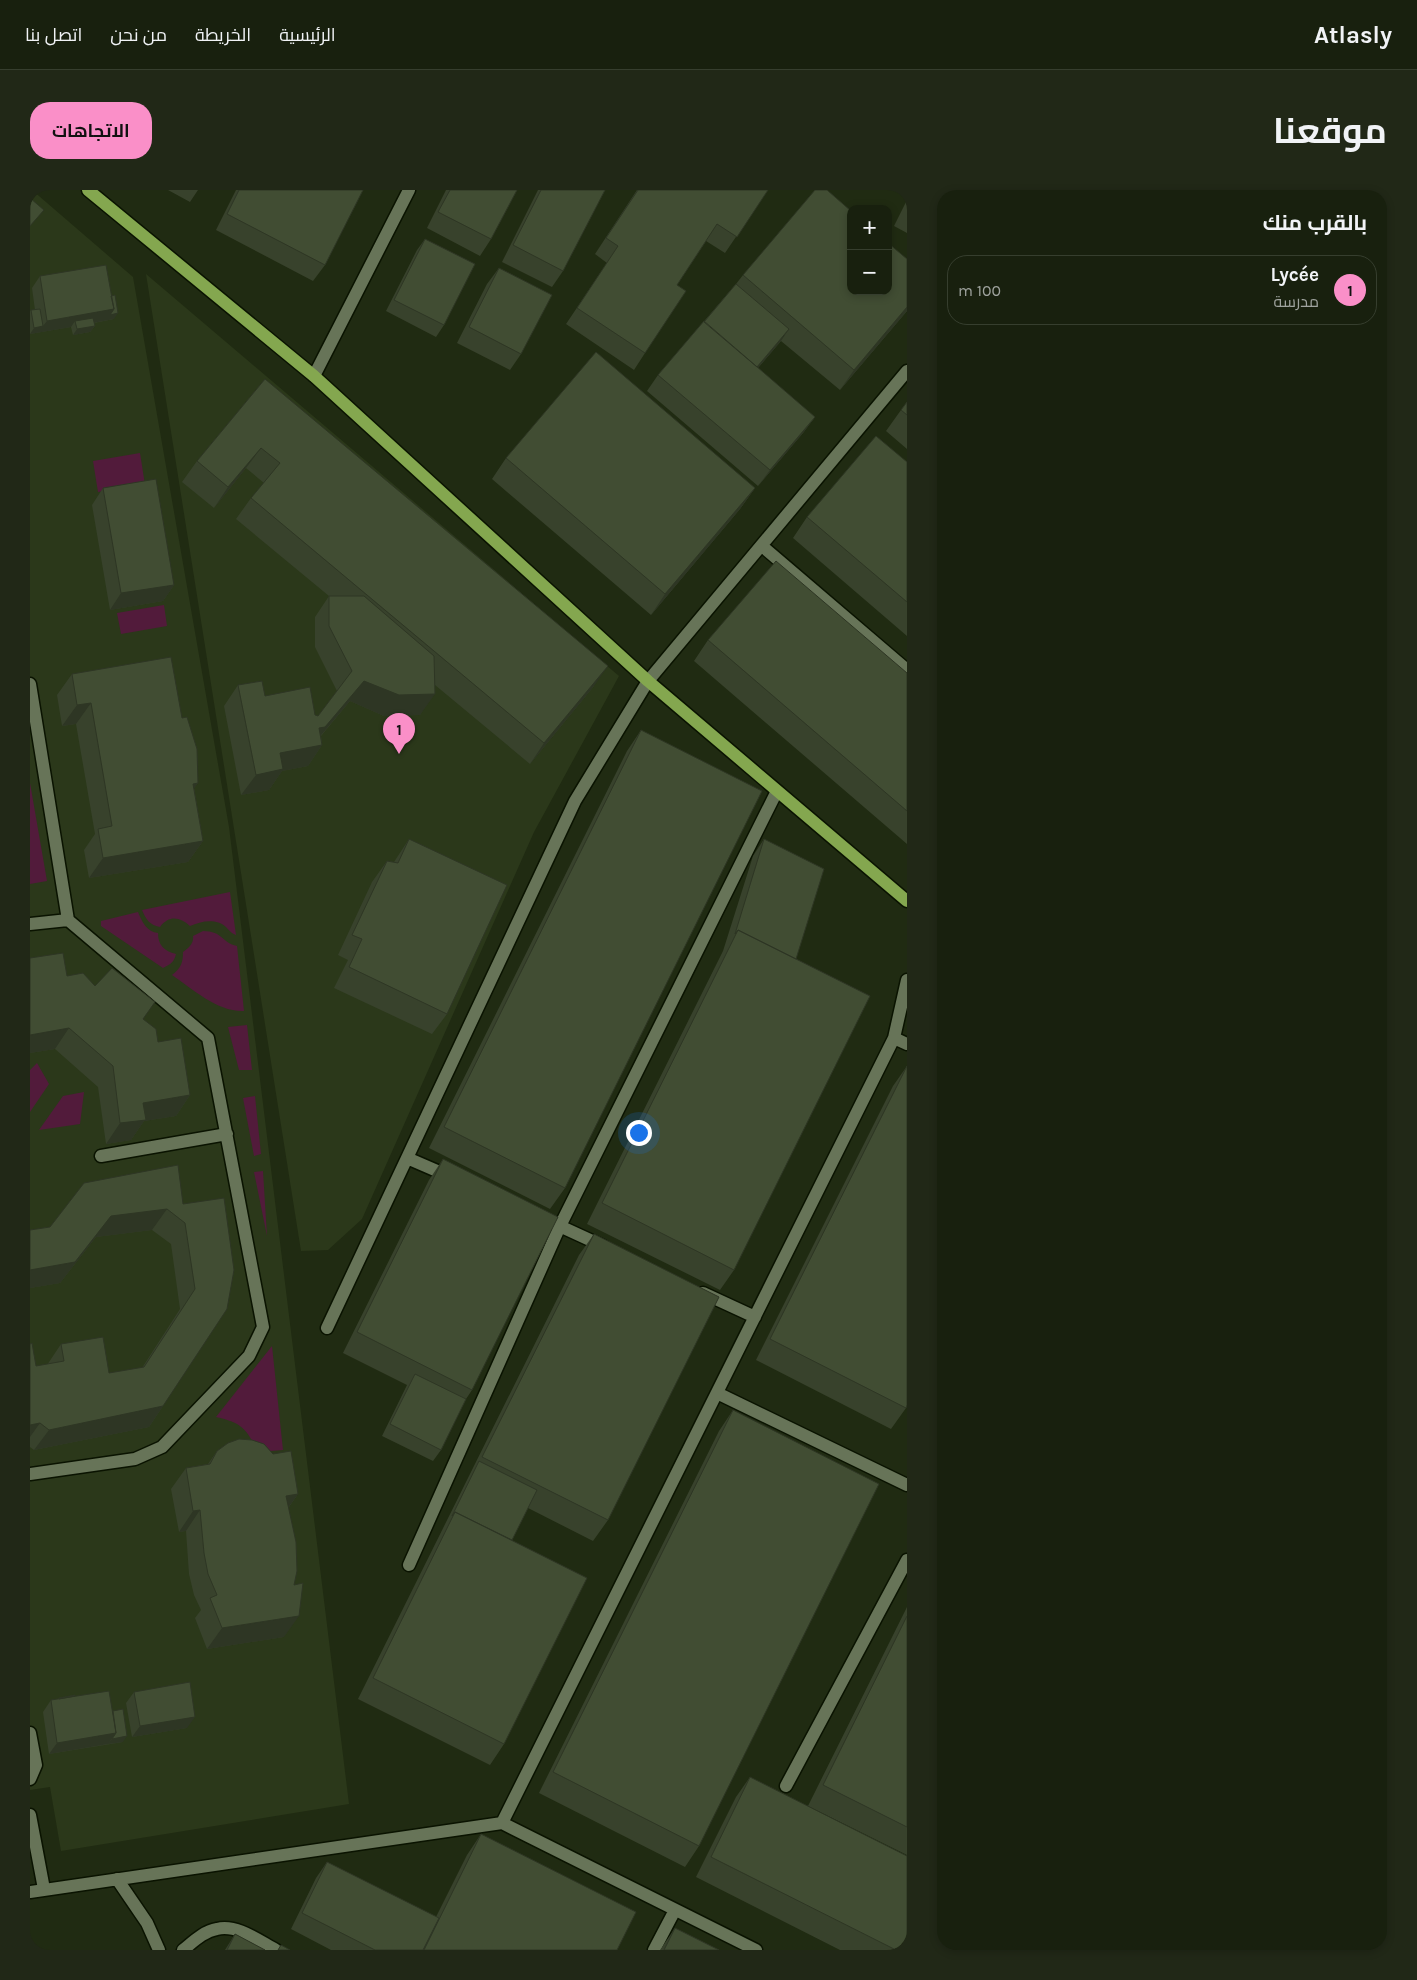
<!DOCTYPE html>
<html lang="ar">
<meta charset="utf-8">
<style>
:root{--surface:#18200e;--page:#212817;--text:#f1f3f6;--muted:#9fa39e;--line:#363e2e;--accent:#fa8fc8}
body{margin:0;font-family:Karla,Cairo,sans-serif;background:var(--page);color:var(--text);direction:rtl}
.controls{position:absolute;right:15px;top:15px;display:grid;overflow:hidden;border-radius:10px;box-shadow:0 2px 8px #0003}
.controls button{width:45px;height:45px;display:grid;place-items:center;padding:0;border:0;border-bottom:1px solid var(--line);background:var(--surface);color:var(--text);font:25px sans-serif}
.you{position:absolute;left:608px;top:942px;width:18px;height:18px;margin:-12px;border:4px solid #fff;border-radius:50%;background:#1a73e8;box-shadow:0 0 0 8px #1a73e833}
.badge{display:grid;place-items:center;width:32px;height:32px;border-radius:50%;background:var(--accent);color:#111;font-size:16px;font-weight:700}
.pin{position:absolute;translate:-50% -41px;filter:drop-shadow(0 1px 2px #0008)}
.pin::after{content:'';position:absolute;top:26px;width:18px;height:15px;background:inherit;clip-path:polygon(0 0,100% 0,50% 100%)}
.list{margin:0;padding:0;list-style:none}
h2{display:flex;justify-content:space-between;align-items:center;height:65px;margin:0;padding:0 20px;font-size:21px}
h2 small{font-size:16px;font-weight:400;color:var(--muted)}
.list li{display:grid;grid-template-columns:32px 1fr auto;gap:15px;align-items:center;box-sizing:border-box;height:70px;margin:0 10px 10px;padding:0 10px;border:1px solid var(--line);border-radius:20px}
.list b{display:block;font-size:19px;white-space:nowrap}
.list p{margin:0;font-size:16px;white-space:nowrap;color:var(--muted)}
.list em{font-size:16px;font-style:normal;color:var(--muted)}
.map{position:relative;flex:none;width:877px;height:1760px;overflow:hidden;direction:ltr;border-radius:20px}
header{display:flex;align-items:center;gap:30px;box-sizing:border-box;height:70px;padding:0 25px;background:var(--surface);border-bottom:1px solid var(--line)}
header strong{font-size:24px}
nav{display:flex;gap:28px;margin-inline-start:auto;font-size:18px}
.intro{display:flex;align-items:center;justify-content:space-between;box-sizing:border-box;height:120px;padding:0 30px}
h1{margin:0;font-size:35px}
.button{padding:12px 22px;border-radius:20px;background:var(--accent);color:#111;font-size:18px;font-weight:700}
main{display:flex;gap:30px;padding:0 30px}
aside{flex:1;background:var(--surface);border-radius:20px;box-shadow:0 2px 8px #0003}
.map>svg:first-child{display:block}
.built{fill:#2b381a}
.green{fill:#521b3b}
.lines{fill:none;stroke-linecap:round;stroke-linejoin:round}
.minor-casing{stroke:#0a1300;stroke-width:15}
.major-casing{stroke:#0a1300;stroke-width:15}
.minor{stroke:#677458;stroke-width:12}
.major{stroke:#84a74f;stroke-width:12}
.wall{fill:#38422c}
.shaded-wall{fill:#2e3624}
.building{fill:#414d33;stroke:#2e3624}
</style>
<header>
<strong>Atlasly</strong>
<nav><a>الرئيسية</a><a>الخريطة</a><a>من نحن</a><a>اتصل بنا</a></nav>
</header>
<div class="intro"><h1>موقعنا</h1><a class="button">الاتجاهات</a></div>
<main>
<aside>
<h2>بالقرب منك<small></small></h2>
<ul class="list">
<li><span class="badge">1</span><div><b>Lycée</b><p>مدرسة</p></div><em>100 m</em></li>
</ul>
</aside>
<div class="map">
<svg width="877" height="1760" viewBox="0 0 877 1760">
<rect width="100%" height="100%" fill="#202b12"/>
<path class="built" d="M0 0H2L103 87 199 637 319 1614 31 1661 20 1597 0 1600Z
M116 84 589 486 504 642 332 1029 298 1060 271 1061Z"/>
<path class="green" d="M110 263 115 295 68 302 63 271Z
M134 415 137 436 91 444 87 423Z
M0 593 17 691 0 694Z
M200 702 206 745C201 743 200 741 196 737 186 728 171 731 160 736 150 727 139 725 130 737 119 735 116 729 112 720Z
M108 722C112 732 117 742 128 743 128 755 134 761 146 764 144 772 141 774 133 778L71 736V731Z
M173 741C193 741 192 753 207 756L214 821C187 822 163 799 142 785 151 778 153 773 153 762 159 758 164 753 163 746Z
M217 835 222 880H209L198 837Z
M7 873 19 894 0 922V880Z
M54 902 50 934 9 940 33 906Z
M225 906 231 964 224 966 213 908Z
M233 981 237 1046 224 982Z
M242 1156 253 1260 228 1262C216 1238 212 1233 186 1227Z"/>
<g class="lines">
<defs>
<path id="minor" d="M284 186 379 0
M732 356 877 480
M0 494 38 730 178 848 233 1137 219 1166 132 1257 105 1269 0 1284
M0 734 38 730
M864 848 877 854
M71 966 197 944
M377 968 421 987
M523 1033 573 1056
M673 1103 725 1127
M297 1138 545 611 618 491 877 181
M687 1203 877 1295
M379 1375 530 1036 747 601
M0 1543 6 1575 0 1589
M756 1596 877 1370
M0 1625 14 1699
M472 1633 726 1760
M87 1689 117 1733 129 1760
M0 1702 472 1633 864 848 877 790
M153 1760C163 1752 174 1741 187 1739 207 1734 229 1751 246 1760
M624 1760 645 1720"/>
<path id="major" d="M58 0 284 186 618 491 877 711"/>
</defs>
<use href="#minor" class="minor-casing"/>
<use href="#major" class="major-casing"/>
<use href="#minor" class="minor"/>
<use href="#major" class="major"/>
</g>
<path class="wall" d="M138 0H168L160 12Z
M206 0H333L295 75 283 91 186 40Z
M416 0H487L461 49 450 66 397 38Z
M508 0H575L533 81 522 97 472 72Z
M607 0H738L695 63 676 51 647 95 615 163 604 180 536 134 577 73 565 64Z
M877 10V43L864 36Z
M395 49 414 135 406 147 356 121 387 60Z
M877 69V121L810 200 751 151 728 178 785 227 773 243 728 296 617 201 628 185 706 94 713 85Z
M469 78 491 164 480 180 427 153 457 94Z
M10 86 84 129 64 133 65 136 60 142 43 145 41 137 0 144V121L1 120H5L2 98Z
M235 189 564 496 500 574 405 495 390 525 354 526 320 511 291 546 292 555 278 576 252 581 239 600 211 605 194 516 208 495 235 506 288 526 307 501 285 457V427L299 406 206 329 221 308 234 293 216 278 184 318 152 292 167 271Z
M877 212V259L856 241 871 220Z
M476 268 725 298 710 319 621 425 462 289Z
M877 272V446L763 348 777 327Z
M73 298 144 395 133 411 80 420 62 315Z
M678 450 877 483V654L664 471Z
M42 484 152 528 168 593 164 598 173 651 158 672 59 688 54 660 65 644 46 534 32 536 27 505Z
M611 540 535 998 520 1019 399 958 597 561Z
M379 649 417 824 402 844 304 798 318 770 308 765 342 692 357 671 364 672Z
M734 649 704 1080 690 1100 557 1034 693 761 723 666Z
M0 768 37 786 65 796 113 829 128 852 160 905 146 926 114 931 101 950 76 954 68 897 25 859 0 863Z
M877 876 876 1218 861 1239 726 1170 863 896Z
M413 969 442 1200 436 1209 411 1260 403 1271 352 1246 377 1195 313 1163 399 990Z
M194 1008 133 1216 119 1237 4 1260 0 1257V1154L6 1176 17 1175 31 1154 79 1183 112 1178 150 1119 141 1054 122 1040 66 1047 30 1093 0 1098V1040Z
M564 1044 578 1330 563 1351 498 1318 482 1350 474 1554 460 1575 328 1509 549 1065Z
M703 1220 669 1656 655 1677 509 1603 689 1241Z
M187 1261 268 1304 259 1317 254 1447 177 1459 165 1428 171 1420 164 1405 159 1384 156 1341 149 1342 141 1299 156 1278 178 1274Z
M877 1417V1665L778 1616Z
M104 1502 157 1538 102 1547 96 1513Z
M45 1506 83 1521 93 1552 19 1564 13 1522 21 1510 28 1509 29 1508Z
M720 1587 877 1760H810L666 1687 706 1607Z
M451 1644 587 1760H301L261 1739 286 1688 297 1672 406 1727 437 1665Z
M645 1738 689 1760H630Z
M205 1744 235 1760H195Z"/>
<path class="shaded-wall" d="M877 117V121L810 200 824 180Z
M84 119 88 123 84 129 46 136 45 131 41 137 0 144 4 138 13 136 17 131Z
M65 136 60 142 43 145 47 139Z
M759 139 751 151 715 193 723 182Z
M785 227 773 243 728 296 740 280Z
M231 258 216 278 184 318 198 297Z
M725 298 710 319 621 425 635 404Z
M144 395 133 411 80 420 91 403Z
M578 476 564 496 500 574 514 553Z
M334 491 405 504 390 525 354 526 320 511 281 557 292 555 278 576 252 581 239 600 211 605 226 585 250 563 289 538Z
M61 513 46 534 32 536 47 515Z
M168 593 153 613 163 594Z
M173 651 158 672 59 688 73 668Z
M39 838 25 859 0 863V845Z
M160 905 146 926 114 931 101 950 76 954 90 933 113 913Z
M137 1019 122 1040 66 1047 30 1093 0 1098V1080L81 1026Z
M133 1216 119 1237 4 1260 19 1240Z
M10 1233 0 1247V1235Z
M268 1304 253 1325 256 1306Z
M170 1320 156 1341 149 1342 163 1321Z
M269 1426 254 1447 177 1459 192 1438Z
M165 1527 157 1538 102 1547 110 1536Z
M86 1543 78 1554 19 1564 27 1553Z
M97 1546 93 1552 78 1554 82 1549Z"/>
<path class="building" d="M209 0H333L295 75 197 24Z
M420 0H487L461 49 408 22Z
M511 0H575L533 81 483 55Z
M608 0H738L707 47 687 34 647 95 656 101 615 163 547 118 588 56 576 48Z
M785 0H797L821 21V101H858V53L877 69V117L824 180 713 85Z
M0 8 14 20 0 36Z
M395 49 445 74 414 135 364 110Z
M76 75 84 119 17 131 10 86Z
M469 78 522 105 491 164 439 137Z
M706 94 759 139 727 177 674 132Z
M85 105 88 123 80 125 84 119 81 106Z
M10 119 13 136 4 138 1 120Z
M63 128 65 136 47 139 45 131Z
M674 131 785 227 740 280 628 185Z
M566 162 725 298 635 404 476 268Z
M235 189 578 476 514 553 221 308 250 273 231 258 198 297 167 271Z
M877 212V225L871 220Z
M846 246 877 272V412L777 327Z
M126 289 144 395 91 403 73 298Z
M746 371 877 483V621L678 450Z
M299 406H334L404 466 405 504 369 505 334 491 295 537 289 538 292 555 250 563 253 579 226 585 208 495 232 491 235 506 280 497 285 525 288 526 322 481 299 436Z
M141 467 152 528 157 527 167 559 168 593 163 594 173 651 73 668 68 639 82 636 61 513 47 515 42 484Z
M611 540 732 601 535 998 414 937Z
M379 649 477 695 417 824 319 777 332 749 322 745 357 671 368 673Z
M734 649 794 679 766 769 708 740 705 744Z
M708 740 840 806 704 1080 572 1013Z
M33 763 37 786 53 783 65 796 82 778 125 812 113 829 126 839 128 852 151 848 160 905 113 913 116 930 90 933 83 876 39 838 0 845V768Z
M877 876V1215L876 1218 740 1149Z
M413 969 528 1027 442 1200 327 1142Z
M148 975 153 1014 194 1008 204 1080 197 1119 133 1216 19 1240 10 1233 0 1235V1154L2 1153 6 1176 34 1171 31 1154 73 1147 79 1183 114 1177 165 1099 155 1033 137 1019 81 1026 45 1072 0 1080V1040L20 1037 54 993Z
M564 1044 689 1107 578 1330 452 1267Z
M385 1184 436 1209 411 1260 360 1234Z
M703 1220 849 1294 669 1656 523 1582Z
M209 1249 222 1250 234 1254 243 1264 261 1261 268 1304 256 1306 266 1352 267 1381 264 1395 273 1393 269 1426 192 1438 180 1408 187 1405 178 1384 174 1363 170 1320 163 1321 156 1278 180 1274 187 1261 198 1253Z
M449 1271 507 1300 482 1350 425 1322 422 1326Z
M425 1322 557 1388 474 1554 343 1488Z
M877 1426V1637L793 1595Z
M160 1492 165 1527 110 1536 104 1502Z
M79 1501 86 1543 27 1553 21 1510Z
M45 1505V1506L29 1509V1508Z
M93 1519 97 1546 82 1549 86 1543 83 1521Z
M720 1587 877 1666V1760H866L681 1667Z
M451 1644 606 1722 587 1760H394Z
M297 1672 409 1728 393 1760H345L272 1723Z
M645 1738 689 1760H634Z
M205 1744 235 1760H197Z
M251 1755 260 1760H248Z"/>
</svg>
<div class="controls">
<button>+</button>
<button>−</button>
</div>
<div class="you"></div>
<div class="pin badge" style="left:369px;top:564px">1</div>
</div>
</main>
